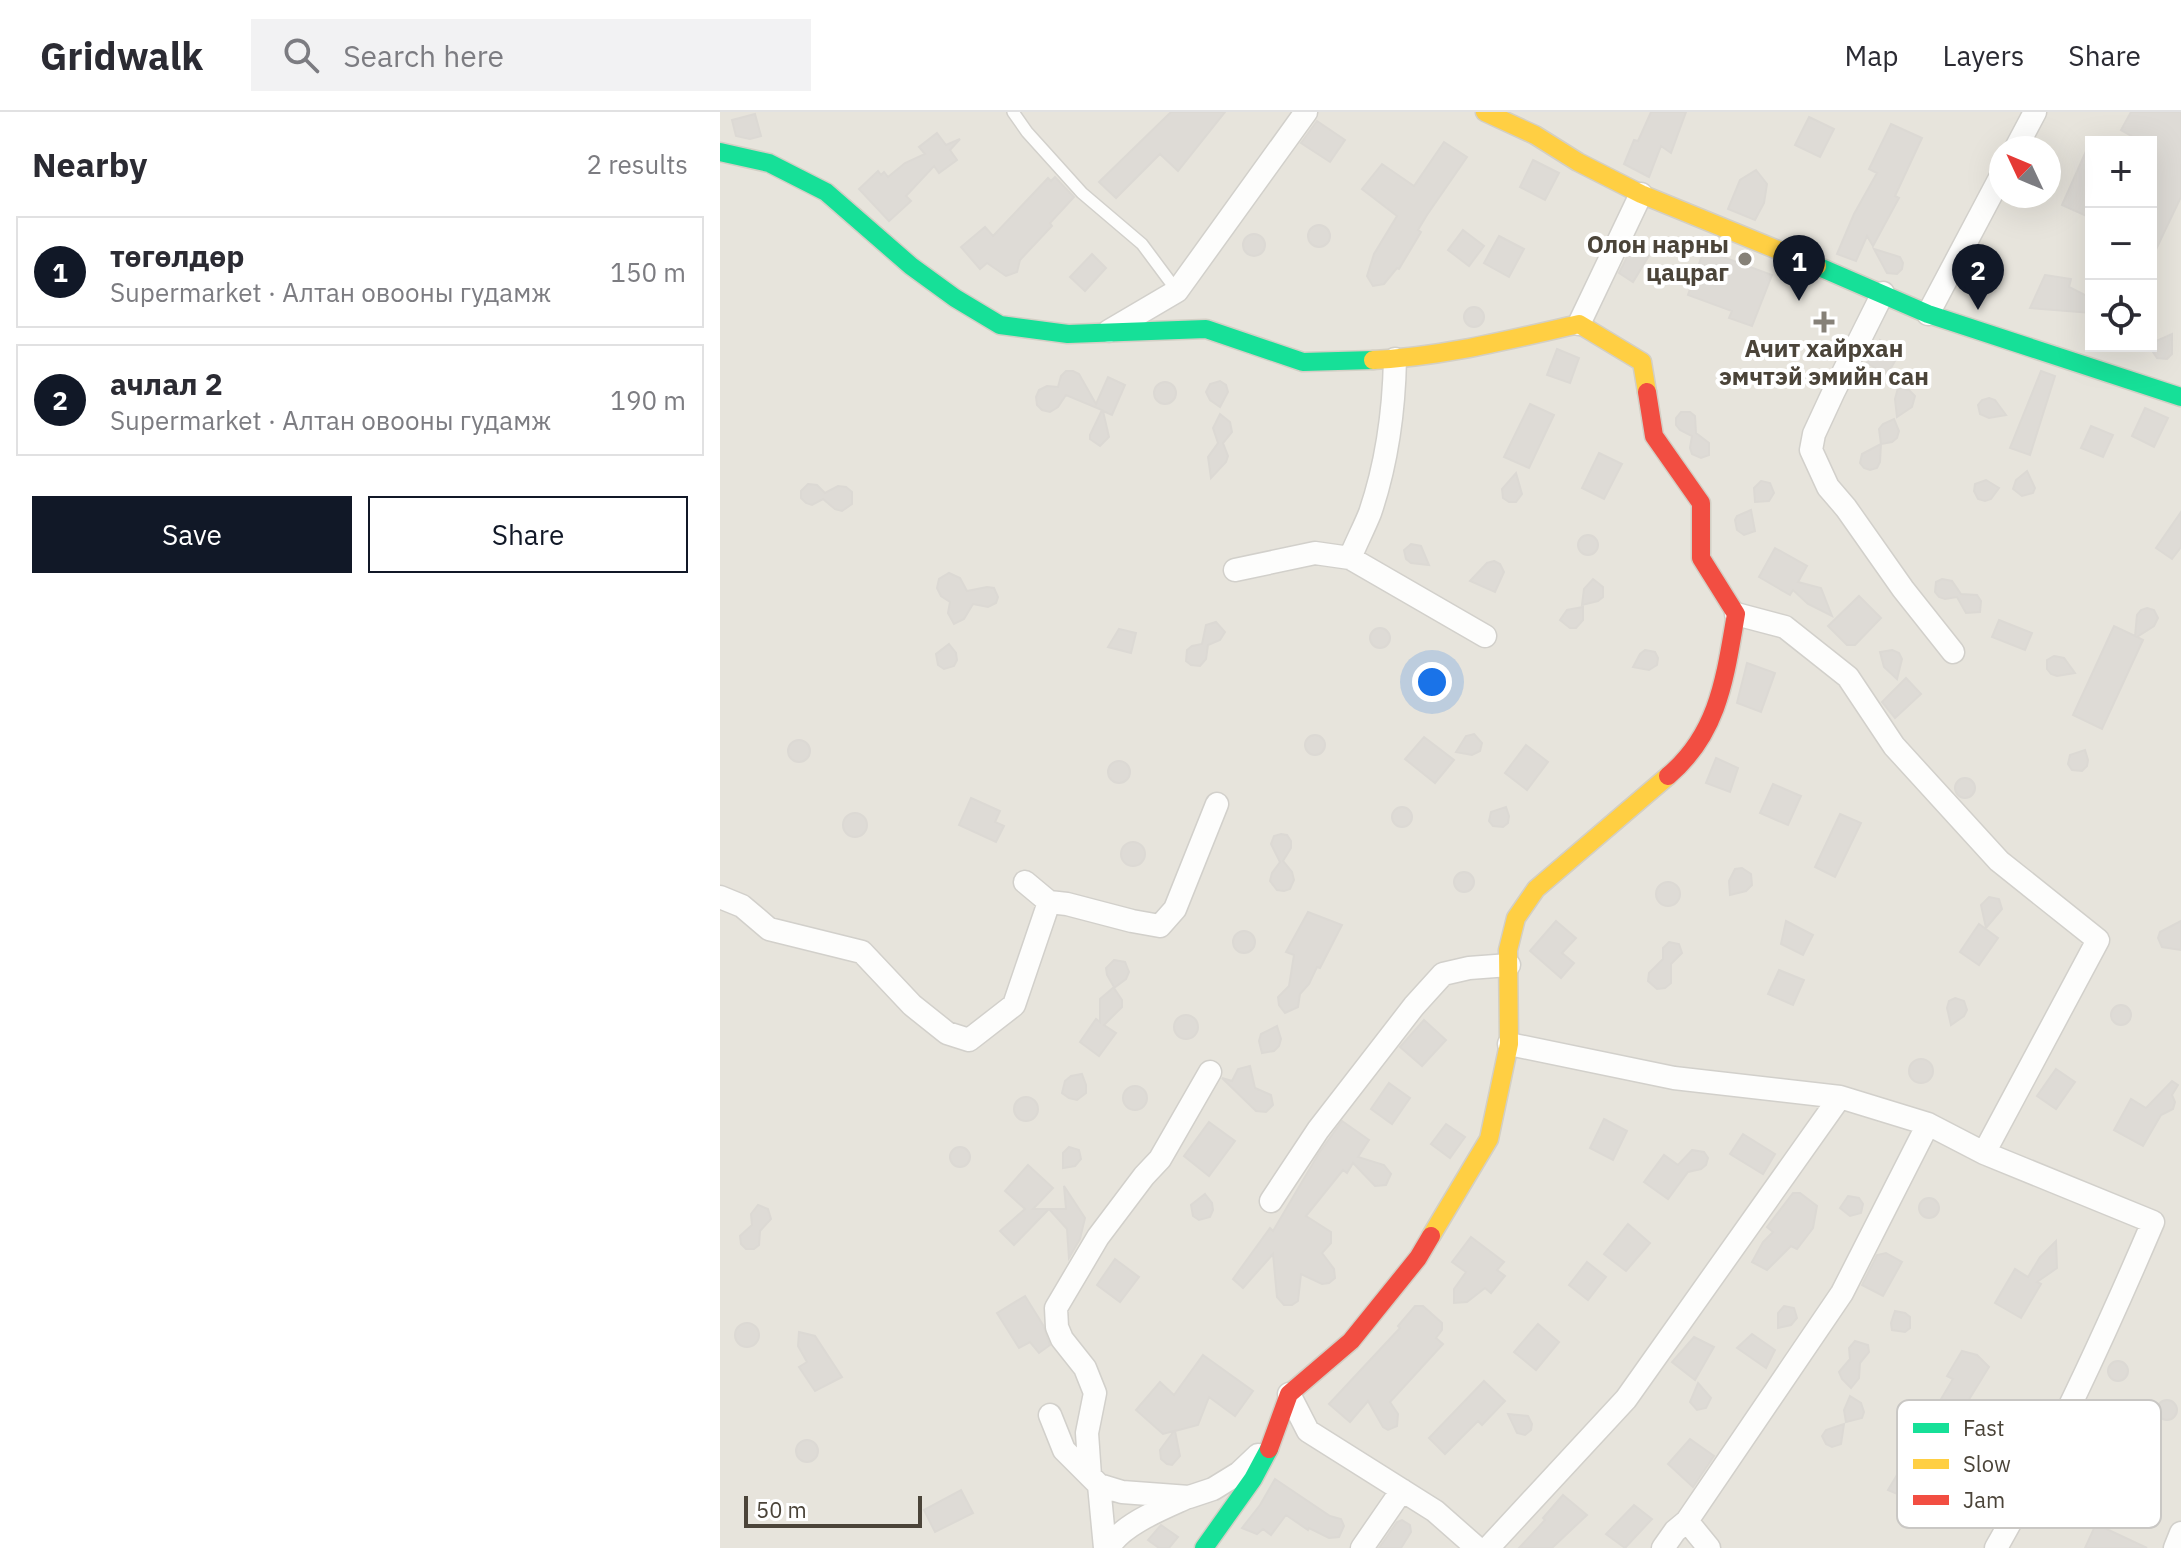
<!DOCTYPE html>
<meta charset="utf-8">
<style>
:root{--surface:#fff;--page:#f2f2f3;--text:#2b2b33;--muted:#7c7c81;--line:#e1e1e2;--accent:#111827}
body{margin:0;font-family:"IBM Plex Sans",sans-serif;background:var(--page);color:var(--text)}
.controls{position:absolute;right:24px;top:24px;display:grid;overflow:hidden;border-radius:0px;box-shadow:0 8px 32px #0002}
.controls button{width:72px;height:72px;display:grid;place-items:center;padding:0;border:0;border-bottom:2px solid var(--line);background:var(--surface);color:var(--text);font:40px sans-serif}
.compass{position:absolute;left:1269px;top:24px;width:72px;height:72px;border-radius:50%;background:var(--surface);box-shadow:0 8px 32px #0002;rotate:314deg}
.scale{position:absolute;left:24px;bottom:20px;width:178px;box-sizing:border-box;padding-left:8px;border:4px solid #4b4439;border-top:0;font-size:22px;line-height:28px;white-space:nowrap;color:#4b4439;-webkit-text-stroke:6px #fff;paint-order:stroke}
.you{position:absolute;left:712px;top:570px;width:28px;height:28px;margin:-20px;border:6px solid #fff;border-radius:50%;background:#1a73e8;box-shadow:0 0 0 12px #1a73e833}
.badge{display:grid;place-items:center;width:52px;height:52px;border-radius:50%;background:var(--accent);color:#fff;font-size:26px;font-weight:700}
.pin{position:absolute;translate:-50% -66px;filter:drop-shadow(0 2px 4px #0008)}
.pin::after{content:'';position:absolute;top:42px;width:28px;height:24px;background:inherit;clip-path:polygon(0 0,100% 0,50% 100%)}
.list{margin:0;padding:0;list-style:none}
h2{display:flex;justify-content:space-between;align-items:center;height:104px;margin:0;padding:0 32px;font-size:34px}
h2 small{font-size:26px;font-weight:400;color:var(--muted)}
.list li{display:grid;grid-template-columns:52px 1fr auto;gap:24px;align-items:center;box-sizing:border-box;height:112px;margin:0 16px 16px;padding:0 16px;border:2px solid var(--line);border-radius:0px}
.list b{display:block;font-size:30px;white-space:nowrap}
.list p{margin:0;font-size:26px;white-space:nowrap;color:var(--muted)}
.list em{font-size:26px;font-style:normal;color:var(--muted)}
.actions{display:flex;gap:16px;padding:24px 32px}
.actions a{flex:1;padding:18px 0;border:2px solid var(--accent);border-radius:0px;text-align:center;font-size:28px;color:var(--accent)}
.actions .main{background:var(--accent);color:#fff}
.icon{flex:none;width:44px;height:44px;fill:none;stroke:currentColor;stroke-width:2;stroke-linecap:round;stroke-linejoin:round}
.map{position:relative;flex:none;width:1461px;height:1436px;overflow:hidden}
header{display:flex;align-items:center;gap:48px;box-sizing:border-box;height:112px;padding:0 40px;background:var(--surface);border-bottom:2px solid var(--line)}
header strong{font-size:38px}
nav{display:flex;gap:44px;margin-inline-start:auto;font-size:28px}
.search{width:560px;height:72px;background:var(--page);display:flex;align-items:center;gap:20px;box-sizing:border-box;padding:0 28px;border-radius:0px;color:var(--muted);font-size:30px}
main{display:flex}
aside{flex:1;background:var(--surface)}
.map>svg:first-child{display:block}
.residential{fill:#e7e4dc;fill-rule:evenodd}
.building{fill:#dedbd6;stroke:#dcd9d4;stroke-width:2}
.lines{fill:none;stroke-linecap:round;stroke-linejoin:round}
.lane-casing{stroke:#d2d0cb;stroke-width:14}
.street-casing{stroke:#d2d0cb;stroke-width:25}
.fast-casing{stroke:#d3cfc5;stroke-width:21}
.slow-casing{stroke:#d3cfc5;stroke-width:21}
.jam-casing{stroke:#d3cfc5;stroke-width:21}
.lane{stroke:#fdfdfc;stroke-width:11}
.street{stroke:#fdfdfc;stroke-width:22}
.fast{stroke:#16e098;stroke-width:18}
.slow{stroke:#ffcf43;stroke-width:18}
.jam{stroke:#f24e42;stroke-width:18}
.poi-dot{fill:#868178;stroke:#fff;stroke-width:3}
.labels{text-anchor:middle;stroke-width:8;stroke-linejoin:round;paint-order:stroke}
.poi-label{font-size:24px;font-weight:bold;fill:#4b4439;stroke:#fff;text-anchor:end}
.key{fill:#fff;stroke:#c9c7c4;stroke-width:2}
.key-label{font-size:22px;fill:#4b4439}
</style>
<header>
<strong>Gridwalk</strong>
<div class="search"><svg class="icon" aria-label="search" viewBox="0 0 24 24"><circle cx="10" cy="10" r="6"/><path d="M15 15l6 6"/></svg>Search here</div>
<nav><a>Map</a><a>Layers</a><a>Share</a></nav>
</header>
<main>
<aside>
<h2>Nearby<small>2 results</small></h2>
<ul class="list">
<li><span class="badge">1</span><div><b>төгөлдөр</b><p>Supermarket · Алтан овооны гудамж</p></div><em>150 m</em></li>
<li><span class="badge">2</span><div><b>ачлал 2</b><p>Supermarket · Алтан овооны гудамж</p></div><em>190 m</em></li>
</ul>
<div class="actions"><a class="main">Save</a><a>Share</a></div>
</aside>
<div class="map">
<svg width="1461" height="1436" viewBox="0 0 1461 1436">
<rect width="100%" height="100%" fill="#f4f2ee"/>
<path class="residential" d="M0 0H1461V1436H0ZM1371 30H1431V234H1371ZM1281 36H1329V84H1281Z"/>
<path class="building" d="M451 0H505L458 59 440 42 396 86 379 70Z
M931 0H966L951 41 941 34 929 65 904 52 914 28 918 29Z
M1411 0H1461V85L1431 148V30H1422L1401 18Z
M35 2 41 24 30 27 16 24 12 8Z
M1089 5 1114 17 1100 45 1075 33Z
M597 9 625 28 610 50 581 31Z
M1171 12 1202 26 1175 84 1179 86 1153 134 1147 124 1136 149 1117 142 1134 102 1157 61 1149 57Z
M217 21 226 33 240 27 230 38 237 48 219 61 214 54 186 84 191 89 169 109 139 77 158 59 161 63 164 60 168 65 185 51 205 42 199 35Z
M1371 28V106L1342 93Z
M724 30 747 45 707 103 698 118 701 120 679 157 677 156 664 172 653 174 647 164 654 142 677 104 642 77 662 52 694 74Z
M813 48 839 61 825 88 800 75Z
M1036 58 1047 72 1044 91 1035 108 1008 97 1020 68Z
M335 65 354 85 330 111 332 114 300 148 297 160 286 164 267 151 260 157 241 135 265 115 273 124 328 66 331 69Z
M588 124a11 11 0 1 1 22 0a11 11 0 1 1-22 0Z
M743 118 764 134 749 154 728 138Z
M523 133a11 11 0 1 1 22 0a11 11 0 1 1-22 0Z
M779 124 804 137 789 165 764 151Z
M916 127 933 137 913 170 899 161Z
M1154 137 1180 145 1183 151 1182 157 1177 162 1167 161Z
M984 138 1052 163 1032 214 1009 206 1012 199 968 183Z
M372 142 386 156 365 179 350 165Z
M1325 163 1351 167 1349 175 1371 186V201L1310 196Z
M744 205a10 10 0 1 1 20 0a10 10 0 1 1-20 0Z
M1452 222V242L1447 247 1437 246 1433 240 1434 230Z
M1160 228 1180 240 1167 263 1147 251Z
M837 237 859 246 850 271 827 263Z
M346 259H353L359 262 376 292 388 265 405 273 392 303 383 299 389 325 380 334 370 327V323L382 298 346 283 338 295 330 300 322 298 317 293 316 285 319 278 327 274 338 275 341 264Z
M1321 259 1335 264 1310 343 1290 336Z
M500 269 506 273 508 280 500 295 490 288 486 280 490 272Z
M434 281a11 11 0 1 1 22 0a11 11 0 1 1-22 0Z
M1178 276 1189 278 1195 284 1192 295 1177 305 1175 287Z
M1269 286 1275 288 1286 303 1269 306 1260 302 1258 293 1262 288Z
M810 292 834 303 809 356 784 345Z
M1425 296 1448 306 1434 335 1412 324Z
M961 300H970L975 304 976 321 989 331V343L981 346 972 342 970 336 972 324 960 318 956 313V306Z
M500 302 510 310 512 320 503 331 508 344 506 350 491 366 488 345 498 331 493 316Z
M1174 307 1179 319 1177 326 1172 330 1161 332 1160 350 1157 356 1150 358 1144 356 1140 351 1142 342 1161 332 1159 317 1163 312Z
M1371 314 1393 323 1383 345 1361 336Z
M879 341 902 352 884 387 862 376Z
M1307 359 1315 376 1313 381 1302 384 1293 377 1296 368Z
M796 361 802 382 796 390H789L783 386 782 377Z
M1266 368 1279 376 1271 387 1265 389 1258 387 1254 379 1255 372Z
M1041 369 1050 371 1054 381 1049 389 1035 390 1034 376Z
M88 372 97 373 105 381 118 374 126 375 132 380V392L122 399 115 397 103 387 92 393 86 391 81 386V379Z
M1031 398 1035 419 1024 423 1017 418 1015 408 1017 404Z
M1461 400V435L1452 447 1436 436Z
M858 433a10 10 0 1 1 20 0a10 10 0 1 1-20 0Z
M691 432 701 434 709 453 691 451 686 447 684 438Z
M1055 436 1087 454 1078 470 1101 476 1112 504 1088 492 1073 478 1070 483 1039 465Z
M774 449 780 452 784 460 775 480 750 469 767 451Z
M229 461 240 466 247 479 267 475 274 476 278 485 276 491 268 495 253 492 244 507 234 512 228 501 230 490 221 484 217 476 219 467Z
M873 467 883 475V485L878 489 862 493 864 477Z
M1222 467 1232 469 1241 482 1257 483 1261 489 1260 500 1246 501 1237 485 1225 487 1219 485 1215 480 1216 470Z
M1139 484 1161 506 1135 533H1127L1108 514Z
M863 495V508L856 516H850L840 508 847 498Z
M1427 496 1434 498 1438 506 1434 514 1417 525 1423 528 1382 617 1353 603 1394 514 1415 524 1417 503 1421 498Z
M1279 508 1312 521 1305 538 1272 525Z
M496 510 505 520 500 528 488 533 486 547 480 554 471 553 466 549 467 538 472 534 482 532 486 513Z
M650 526a10 10 0 1 1 20 0a10 10 0 1 1-20 0Z
M399 517 416 521 411 541 388 535Z
M229 532 236 541 237 548 234 554 224 557 218 553 216 542Z
M925 538 935 540 938 546 937 553 929 558 913 555 920 542Z
M1172 538 1179 541 1182 547 1177 567 1164 555 1160 540Z
M1334 544 1344 546 1355 561 1337 564 1331 562 1327 557V548Z
M1027 551 1055 561 1041 600 1017 591Z
M1186 566 1201 582 1175 606 1162 590Z
M754 622 762 631 760 639 752 643 736 640 746 624Z
M585 633a10 10 0 1 1 20 0a10 10 0 1 1-20 0Z
M704 625 734 648 715 671 685 647Z
M68 639a11 11 0 1 1 22 0a11 11 0 1 1-22 0Z
M806 633 828 650 807 678 785 661Z
M1365 638 1368 648 1367 654 1362 659 1352 658 1348 652 1350 643Z
M996 646 1018 656 1010 680 986 671Z
M388 660a11 11 0 1 1 22 0a11 11 0 1 1-22 0Z
M1235 676a10 10 0 1 1 20 0a10 10 0 1 1-20 0Z
M1053 672 1081 684 1068 713 1040 701Z
M251 686 280 699 275 710 284 714 276 730 239 713Z
M672 705a10 10 0 1 1 20 0a10 10 0 1 1-20 0Z
M786 695 789 704 788 711 783 715 773 714 769 709 771 700Z
M123 713a12 12 0 1 1 24 0a12 12 0 1 1-24 0Z
M1120 702 1141 711 1115 765 1095 755Z
M561 722 567 723 571 729V736L563 749 572 760 574 768 570 777 564 779 557 778 550 769 552 761 560 750 551 732 554 724Z
M401 742a12 12 0 1 1 24 0a12 12 0 1 1-24 0Z
M1022 756 1031 762 1032 773 1026 779 1010 783 1009 769 1015 757Z
M734 770a10 10 0 1 1 20 0a10 10 0 1 1-20 0Z
M936 782a12 12 0 1 1 24 0a12 12 0 1 1-24 0Z
M1269 785 1279 787 1282 797 1266 816 1261 793Z
M588 800 622 813 600 856 597 855 589 872 580 882 578 895 565 901 559 893 558 885 569 874 574 843 566 840Z
M836 809 856 826 842 841 854 851 841 866 810 839Z
M1066 809 1093 823 1083 843 1061 832Z
M1461 809V838L1442 835 1438 826 1440 820Z
M1259 812 1278 826 1259 853 1240 840Z
M513 830a11 11 0 1 1 22 0a11 11 0 1 1-22 0Z
M949 830 959 832 962 841 951 852V871L945 876 937 877 928 869 929 861 943 847V836Z
M394 848 405 850 409 860 406 867 394 876 402 888V895L384 913 396 921 379 944 360 930 376 907 380 910V887L394 875 387 863 386 856Z
M1059 858 1084 868 1073 893 1048 882Z
M1235 886 1244 889 1247 898 1244 904 1231 913 1227 896 1229 889Z
M1391 903a10 10 0 1 1 20 0a10 10 0 1 1-20 0Z
M454 915a12 12 0 1 1 24 0a12 12 0 1 1-24 0Z
M704 908 726 928 702 954 680 935Z
M557 914 561 927 559 934 554 939 542 941 539 929 541 922Z
M1189 959a12 12 0 1 1 24 0a12 12 0 1 1-24 0Z
M530 954 535 976 551 983 553 993 546 1000 536 999 502 966 512 969 518 957Z
M1336 957 1355 970 1336 997 1317 984Z
M362 962 366 973V981L357 988 349 986 342 981 345 969 351 964Z
M1452 969 1458 973 1452 983 1455 990 1453 997 1441 1003 1423 1034 1394 1018 1411 987 1426 996Z
M669 971 690 986 672 1012 651 997Z
M403 986a12 12 0 1 1 24 0a12 12 0 1 1-24 0Z
M294 997a12 12 0 1 1 24 0a12 12 0 1 1-24 0Z
M884 1007 907 1019 893 1048 870 1036Z
M622 1009 649 1028 638 1045 664 1053 671 1062 666 1073 655 1074 633 1051 627 1061 623 1058 586 1104 611 1120V1131L602 1141 614 1157 615 1166 609 1171 602 1172 581 1162 578 1189 572 1193H564L557 1185 553 1142 523 1176 513 1167 550 1116 553 1119 599 1041Z
M489 1010 515 1029 489 1064 464 1044Z
M726 1012 745 1025 730 1046 711 1032Z
M1023 1022 1055 1042 1043 1062 1010 1042Z
M230 1045a10 10 0 1 1 20 0a10 10 0 1 1-20 0Z
M349 1035 359 1038 361 1047 355 1054 343 1056V1041Z
M972 1038 984 1040 988 1046 986 1053 981 1057 968 1060 948 1087 924 1070 944 1043 958 1053Z
M308 1053 333 1076 313 1097H329L294 1133 280 1119 305 1097 285 1079Z
M344 1074 365 1106 360 1127 349 1146 347 1117 329 1097H346Z
M1073 1081H1080L1097 1094 1093 1116 1077 1137 1071 1134 1047 1158 1032 1150 1043 1130 1053 1120 1047 1115Z
M485 1082 492 1091 493 1098 490 1105 479 1108 473 1104 471 1093Z
M1128 1084 1139 1086 1143 1092 1141 1101 1130 1104 1120 1096Z
M1199 1096a10 10 0 1 1 20 0a10 10 0 1 1-20 0Z
M38 1093 48 1097 51 1107 40 1119 39 1133 34 1137H26L21 1132 20 1124 32 1113 31 1102Z
M908 1112 930 1131 906 1159 884 1142Z
M751 1125 784 1150 777 1158 785 1164 771 1181 765 1176 747 1190 734 1191V1177L746 1160 732 1150Z
M1336 1129 1337 1156 1317 1170 1321 1172 1301 1206 1275 1191 1295 1157 1308 1165 1320 1145Z
M1166 1141 1182 1150 1163 1184 1142 1173 1157 1143Z
M395 1147 419 1165 400 1190 377 1173Z
M867 1150 886 1165 868 1188 849 1173Z
M305 1184 323 1213 330 1233 319 1241 310 1230 299 1236 277 1201Z
M695 1194H703L722 1211V1218L716 1226 723 1232 670 1290 678 1302 677 1314 668 1318 663 1315 648 1289 630 1310 609 1292 680 1216 678 1214Z
M1064 1194 1074 1196 1077 1206 1071 1213 1058 1216V1201Z
M1175 1199 1185 1201 1190 1205V1216L1185 1220 1172 1218 1171 1211Z
M15 1223a12 12 0 1 1 24 0a12 12 0 1 1-24 0Z
M818 1212 839 1230 816 1258 794 1240Z
M79 1220 95 1224 122 1265 95 1279 79 1255 87 1250 78 1234Z
M1032 1222 1055 1238 1046 1256 1017 1236Z
M974 1225 994 1235 975 1268 952 1250Z
M1135 1229 1148 1233 1149 1240 1140 1251 1139 1266 1131 1276 1122 1267 1119 1260 1130 1247 1129 1236Z
M1242 1239 1257 1243 1269 1255 1245 1294 1247 1295 1234 1318 1211 1304 1233 1267 1227 1264Z
M483 1243 533 1279 515 1304 489 1285 478 1313 455 1319 460 1344 452 1353 447 1352 441 1347 440 1338 454 1319 443 1322 416 1298 440 1270 454 1283Z
M1388 1259a10 10 0 1 1 20 0a10 10 0 1 1-20 0Z
M764 1269 785 1289 762 1313 758 1309 725 1342 709 1326Z
M978 1271 991 1286 986 1296 977 1298 970 1290Z
M1130 1284 1141 1291 1144 1300 1142 1306 1126 1310 1124 1298Z
M1437 1298a10 10 0 1 1 20 0a10 10 0 1 1-20 0Z
M788 1302 808 1304 812 1312 811 1318 805 1323 797 1321Z
M1124 1312 1121 1332 1112 1335 1106 1332 1102 1324 1106 1318Z
M970 1327 994 1344 973 1375 948 1352Z
M76 1339a11 11 0 1 1 22 0a11 11 0 1 1-22 0Z
M1197 1356 1210 1368 1196 1394 1178 1387 1180 1383 1168 1378 1180 1358Z
M555 1367 610 1404 621 1407 624 1414 619 1425 609 1426 589 1416 588 1418 566 1403 551 1423 543 1417 537 1422 522 1416 540 1393Z
M241 1378 253 1401 215 1420 204 1398Z
M843 1383 867 1403 832 1436H799L825 1408 823 1406Z
M914 1393 932 1407 905 1436 886 1422Z
M682 1408 690 1413 691 1420 681 1436H659L677 1410Z
M1376 1412 1427 1436H1365Z
M441 1413 458 1425 449 1436H439L428 1428Z"/>
<g class="lines">
<defs>
<path id="lane" d="M293 0 307 20 362 81 422 132 457 179"/>
<path id="street" d="M1296 36 1315 0
M1163 181 1113 281 1094 322 1091 338 1108 375 1126 396 1183 477 1233 540
M1208 202 1281 64
M859 212 921 82
M389 219 457 179 586 0
M675 247C674 298 667 351 650 401 644 416 636 431 630 446L765 524
M515 458 595 441 630 446
M1016 502 1065 515 1128 565 1174 634 1279 749 1378 828 1264 1041
M305 770 329 790 347 792 412 809 440 814 455 797 497 692
M0 785 22 794 49 817 142 840 192 893 227 921 249 928 294 893 329 790
M789 932 954 966 1120 985 1208 1012 1264 1041 1433 1110C1386 1220 1335 1332 1276 1436
M551 1089 598 1018 694 894 723 862 749 856 789 853
M569 1282 588 1319 715 1399 757 1436
M330 1303 344 1338 379 1373 402 1380 469 1385 493 1377 519 1361 538 1343
M370 1364 367 1321 375 1281 365 1256 342 1227 337 1215 336 1196 378 1125 424 1064 440 1047 490 960
M379 1373 385 1436
M967 1409 1122 1181 1208 1012
M389 1436C400 1413 444 1396 468 1385
M642 1436 682 1378
M768 1436 906 1287 1120 985
M943 1436 955 1419 967 1409 989 1436
M1455 1436 1461 1421"/>
<path id="fast" d="M0 40 49 51 106 80 191 154 235 186 280 213 348 222 486 217 583 250 653 248
M1097 154 1208 202 1461 285
M484 1436 533 1367 549 1337"/>
<path id="slow" d="M765 0 815 23 858 50 921 82 1097 154
M653 248C722 245 792 227 859 212L922 250 927 280
M711 1124 769 1027 789 932 788 838 796 806 816 777 948 664"/>
<path id="jam" d="M927 280 934 324 981 391V446L1016 502C1005 565 999 621 948 664
M549 1337 569 1282 631 1229 698 1146 711 1124"/>
</defs>
<use href="#lane" class="lane-casing"/>
<use href="#street" class="street-casing"/>
<use href="#fast" class="fast-casing"/>
<use href="#slow" class="slow-casing"/>
<use href="#jam" class="jam-casing"/>
<use href="#lane" class="lane"/>
<use href="#street" class="street"/>
<use href="#fast" class="fast"/>
<use href="#slow" class="slow"/>
<use href="#jam" class="jam"/>
</g>
<g class="poi-dot">
<circle cx="1025" cy="147" r="8"/>
<path d="M1100 198h8v8h8v8h-8v8h-8v-8h-8v-8h8z"/>
</g>
<g class="labels">
<g class="poi-label">
<text x="1009" y="141">Олон нарны<tspan x="1009" dy="28">цацраг</tspan></text>
<text x="1104" y="245" text-anchor="middle">Ачит хайрхан<tspan x="1104" dy="28">эмчтэй эмийн сан</tspan></text>
</g>
</g>
<rect x="1177" y="1288" width="264" height="128" rx="12" class="key"/>
<rect x="1193" y="1311" width="36" height="10" fill="#16e098"/>
<rect x="1193" y="1347" width="36" height="10" fill="#ffcf43"/>
<rect x="1193" y="1383" width="36" height="10" fill="#f24e42"/>
<g class="key-label">
<text x="1243" y="1324">Fast</text>
<text x="1243" y="1360">Slow</text>
<text x="1243" y="1396">Jam</text>
</g>
</svg>
<div class="controls">
<button>+</button>
<button>−</button>
<button><svg class="icon" aria-label="locate" viewBox="0 0 24 24"><circle cx="12" cy="12" r="6"/><path d="M12 2v4M12 18v4M2 12h4M18 12h4"/></svg></button>
</div>
<svg class="compass" viewBox="-18 -18 36 36"><path d="M0-13l5 13h-10z" fill="#e53935"/><path d="M0 13l5-13h-10z" fill="#7c7c81"/></svg>
<div class="scale">50 m</div>
<div class="you"></div>
<div class="pin badge" style="left:1079px;top:189px">1</div>
<div class="pin badge" style="left:1258px;top:198px">2</div>
</div>
</main>
